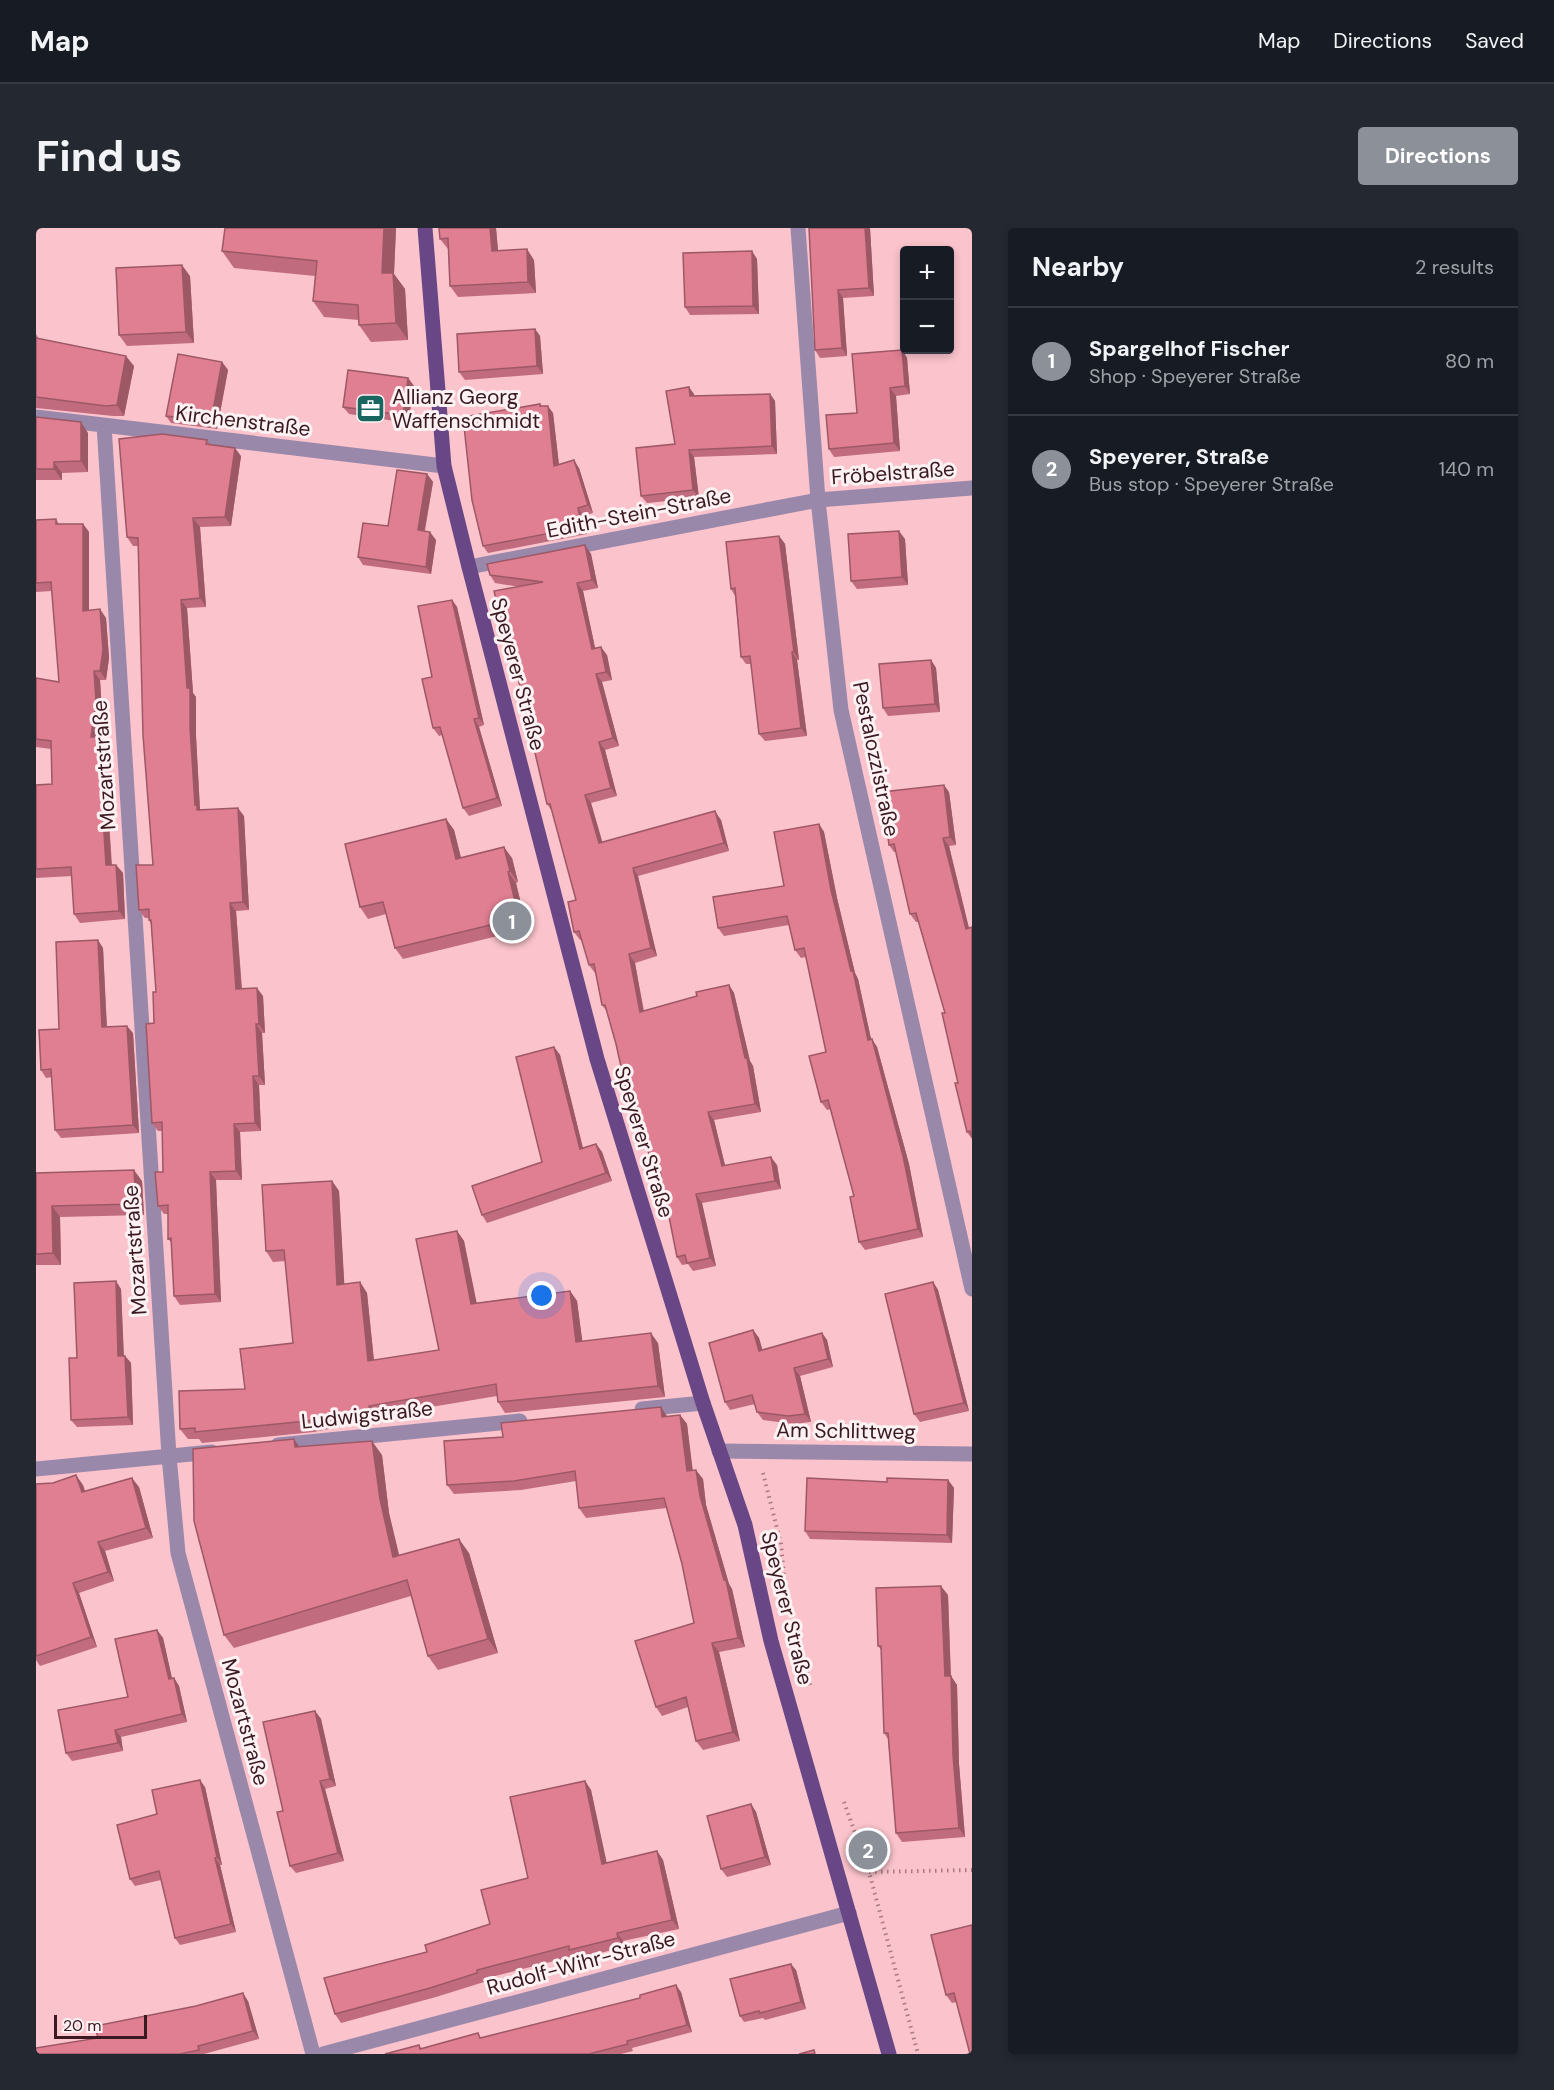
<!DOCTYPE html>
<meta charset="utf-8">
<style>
:root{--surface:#171b24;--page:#242831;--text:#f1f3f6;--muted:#9ea1a6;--line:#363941;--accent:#8c9099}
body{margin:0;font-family:"DM Sans",sans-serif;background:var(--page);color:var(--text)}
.controls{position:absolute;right:18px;top:18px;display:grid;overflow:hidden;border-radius:6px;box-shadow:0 3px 9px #0003}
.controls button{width:54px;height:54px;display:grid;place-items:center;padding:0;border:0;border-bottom:2px solid var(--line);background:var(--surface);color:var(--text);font:30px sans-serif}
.scale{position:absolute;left:18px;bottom:15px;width:93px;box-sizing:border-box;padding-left:6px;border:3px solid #3a1920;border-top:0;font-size:16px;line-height:21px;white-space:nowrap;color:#3a1920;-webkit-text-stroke:4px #fcf2f4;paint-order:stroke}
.you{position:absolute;left:506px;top:1068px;width:21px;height:21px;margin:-15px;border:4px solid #fff;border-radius:50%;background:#1a73e8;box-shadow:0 0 0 9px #1a73e833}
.badge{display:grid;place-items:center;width:39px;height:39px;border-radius:50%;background:var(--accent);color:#fff;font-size:20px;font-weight:700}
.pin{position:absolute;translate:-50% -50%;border:3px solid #fff;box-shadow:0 2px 6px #0006}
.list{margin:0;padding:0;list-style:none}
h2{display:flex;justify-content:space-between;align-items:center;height:78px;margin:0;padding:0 24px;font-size:26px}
h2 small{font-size:20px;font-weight:400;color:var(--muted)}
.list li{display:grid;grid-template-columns:39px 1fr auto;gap:18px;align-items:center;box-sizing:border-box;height:108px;padding:0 24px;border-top:2px solid var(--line)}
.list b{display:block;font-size:22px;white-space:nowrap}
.list p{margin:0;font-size:20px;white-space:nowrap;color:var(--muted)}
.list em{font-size:20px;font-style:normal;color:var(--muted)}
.map{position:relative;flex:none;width:936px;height:1826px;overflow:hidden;border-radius:6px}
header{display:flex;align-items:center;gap:36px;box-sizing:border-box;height:84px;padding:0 30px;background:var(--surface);border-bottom:2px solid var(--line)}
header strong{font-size:28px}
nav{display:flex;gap:33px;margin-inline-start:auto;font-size:21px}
.intro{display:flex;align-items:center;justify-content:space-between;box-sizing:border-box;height:144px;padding:0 36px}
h1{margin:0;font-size:42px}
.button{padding:15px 27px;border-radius:6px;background:var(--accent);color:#fff;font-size:21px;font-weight:700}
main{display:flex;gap:36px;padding:0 36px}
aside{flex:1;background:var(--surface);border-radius:6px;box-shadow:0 3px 9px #0003}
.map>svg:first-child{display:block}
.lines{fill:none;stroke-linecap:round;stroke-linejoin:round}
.path{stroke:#a97a82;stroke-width:4;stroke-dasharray:1.5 4.5;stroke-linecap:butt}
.minor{stroke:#9a88ab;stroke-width:15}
.major{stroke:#694786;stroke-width:15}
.wall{fill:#c16c7e}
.shaded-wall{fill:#9d5866}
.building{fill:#e07e92;stroke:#9d5866;stroke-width:1.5}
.labels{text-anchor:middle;stroke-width:6;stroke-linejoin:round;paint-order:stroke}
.poi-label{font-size:21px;fill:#3a1920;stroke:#fcf2f4;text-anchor:start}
.street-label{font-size:21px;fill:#3a1920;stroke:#fcf2f4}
</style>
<header>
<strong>Map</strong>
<nav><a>Map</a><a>Directions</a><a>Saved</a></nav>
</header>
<div class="intro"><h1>Find us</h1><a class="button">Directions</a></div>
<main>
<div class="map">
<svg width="936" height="1826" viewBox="0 0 936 1826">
<rect width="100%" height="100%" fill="#fbc3cc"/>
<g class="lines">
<path class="path" d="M727 1245 745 1316 749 1358
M753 1374 774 1457
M808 1574 833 1644 882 1826
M833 1644 936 1642"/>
<path class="minor" d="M762 0 782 272 805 482 936 1061
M0 189 408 238
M68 197 133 1228 142 1325 277 1826
M433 339 782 272 936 260
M606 1181 667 1175
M242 1217 484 1193
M683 1223 936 1226
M0 1241 176 1224
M287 1826 813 1685"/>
<path class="major" d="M389 0 408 238 433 339 561 831 667 1175 709 1297 735 1413 853 1826"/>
</g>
<path class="wall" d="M189 0H360L358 46 369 61 372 112 335 114 323 97V92L288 89 277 73 279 48 198 40 186 23Z
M403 0H460L462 23 498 32 500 65 422 69 414 58 412 21 404 11Z
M773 0H834L838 68 807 70 811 128 784 130 779 122Z
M721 31 723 86 654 87 649 79Z
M154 48 158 115 91 118 83 107Z
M499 101 504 108 507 146 429 152 423 144Z
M0 106 3 111 98 138 88 188H77L0 180Z
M866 122 871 130 874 166 860 168 864 223 798 229 793 221 821 185Z
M186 134 192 142 181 201 135 195 130 188Z
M372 150 378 158 372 195 313 186 307 179Z
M658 166V168L734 166 739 173 741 226 658 229 663 270 611 275 605 268 639 216Z
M504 176 506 178 517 185 523 237 543 240 557 285 547 288 551 306 452 325 447 318Z
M0 189 52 205V244L26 245V252H0Z
M171 212 175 217 205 228 195 298 164 299 170 379 151 380 157 465 160 469V508L164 582 208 588 213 682 200 683 206 760 227 768 229 805H226L229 857H223L225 903 204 904 206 952H180L185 1074 144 1077 138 1068 135 1014 132 1011V986H128L122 978 127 944 126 903H122L116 895 118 795 120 764 115 696 113 692V690H109L103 682 117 637 103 318H97L91 309Z
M391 246 397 254 389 303 400 312 395 346 327 337 322 329 352 298Z
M20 291 23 296H47L53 304V382L70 390 73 430 70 452H64L66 482 63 509 68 517 76 637H80L87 645 89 691 44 695 38 686 36 648 0 650V557L16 556 15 521 0 519V450L23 454 16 363 0 364V292Z
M743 308 749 316 763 432H761L771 508 729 513 723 506 715 436H710L705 429 699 368 695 361Z
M869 311 872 357 821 361 815 353Z
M549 317 555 326 562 360 547 363 559 420 571 427 576 452 566 454 583 518 569 522 581 568 555 575 566 614 685 592 693 623 602 648 621 728 599 735 608 783 661 768 693 757 698 765 714 833 717 838 725 884 678 892 689 937H741L745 961 666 975 680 1038 657 1043 652 1036 646 1037 641 1029 623 937 619 938 614 930 606 901 603 902 597 893 580 816 572 785 566 777 560 745H559L553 737 546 711 544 712 538 704 540 672 516 583 511 576 475 415 469 407 484 359 459 355 454 347Z
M416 372 421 379 448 497 443 499 466 578 433 588 427 580 406 507 403 508 397 500 396 449Z
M895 432 900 440 904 484 852 488 847 480Z
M913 564 920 617 913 618 933 700 936 699V911L931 904 909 785 882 694H880L874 686 860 624H858L853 617Z
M410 591 418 602 425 630H476L482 654 480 655 491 701 367 731 359 720 350 686 332 691 324 679Z
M783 596 788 604 801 670 819 745 822 751 835 811 841 819 873 936 887 1009 829 1022 823 1014 818 968 795 881 791 882 785 874 790 824 770 729 765 730 759 722 753 697 688 708 682 700 748 658Z
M67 720 71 798 97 805 103 905 25 910 19 902 16 849 10 850 5 842 23 801Z
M518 819 524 827 547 920 560 916 566 924 576 953 451 995 446 987 506 934Z
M0 945 106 953 108 987 24 989 25 1037H0Z
M296 953 303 963 308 1056 324 1054 331 1065 338 1132 403 1122 421 1003 428 1013 440 1075 534 1063 541 1073 546 1114 622 1115 629 1169 469 1185 462 1174 461 1168 341 1188V1191L278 1204 166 1215 163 1211H152L144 1201 209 1161 257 1115 249 1033 237 1034 230 1023Z
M897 1054 902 1062 933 1183 884 1194 878 1186Z
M85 1061 88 1128H89L95 1135 97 1197 41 1199 35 1192 41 1130Z
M717 1102 723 1110 726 1122 786 1105 791 1112 797 1139 764 1148 775 1194 757 1196 727 1192 721 1184 719 1176 694 1182 689 1174Z
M644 1187 651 1196 656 1242 667 1251 670 1277 693 1356 696 1361 709 1419 683 1424 704 1513 667 1522 660 1513 652 1479 626 1488 620 1479 658 1395 646 1336 630 1280 550 1290 543 1280 540 1253 485 1262 418 1266 411 1257 467 1209Z
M263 1218 346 1227 353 1285 363 1328 433 1325 462 1425 402 1442 392 1428 375 1368 198 1420 188 1407Z
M912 1252 918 1260 916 1315 774 1311 769 1303 851 1254Z
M0 1256 47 1257 49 1263 103 1259 117 1310 69 1323 78 1353 43 1365 61 1419 4 1438 0 1432Z
M912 1367 915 1448 921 1457 923 1536 929 1609 866 1614 860 1605 852 1511 848 1505 846 1423 842 1418Z
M121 1402 127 1410 136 1451 138 1450 143 1458 151 1494 85 1509 87 1523 36 1533 30 1525 92 1469Z
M279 1483 285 1491 300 1558 289 1561 308 1633 260 1645 254 1638 247 1583Z
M549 1553 555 1562 570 1635 621 1623 627 1632 643 1701 587 1713 588 1719 540 1731 538 1728 447 1751 448 1754 400 1769 305 1795 299 1786 391 1724 454 1696 492 1650Z
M169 1559 186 1637H184L200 1704 144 1717 139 1710 125 1652 99 1658 94 1651 121 1586Z
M715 1576 720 1584 735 1637 691 1649 685 1641Z
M936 1697 921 1774 916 1775 910 1767Z
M760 1742 770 1781 729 1792 727 1790 708 1794 704 1788Z
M645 1764 656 1804 596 1820 597 1823 585 1826H349L383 1817 386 1821 446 1810Z
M212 1773 223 1811 168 1826H0L62 1810Z"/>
<path class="shaded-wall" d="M348 0H360L358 46 369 61 372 112 360 95 346 45Z
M454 0H460L463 33 456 23Z
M829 0H834L838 68 833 60Z
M491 21 498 32 500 65 492 54Z
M716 23 721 31 723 86 717 78Z
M146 37 154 48 158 115 150 104Z
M802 62 807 70 811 128 806 120Z
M499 101 504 108 507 146 501 138Z
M866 122 871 130 874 166 869 158Z
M90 128 98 138 88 188 81 177Z
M186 134 192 142 181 201 175 193Z
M372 150 378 158 372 195 367 187Z
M653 159 658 166 660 176 654 168Z
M854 160 860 168 864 223 858 215Z
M734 166 739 173 741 226 736 218Z
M512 178 517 185 524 246 518 238Z
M45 194 52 205V244L45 233Z
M199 220 205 228 195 298 189 289Z
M653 222 658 229 663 270 657 262Z
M538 232 543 240 557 285 552 277Z
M18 234 26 245V252L18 241Z
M391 246 397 254 387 310 382 302Z
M542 280 547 288 551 306 546 299Z
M157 290 164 299 170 379 164 370Z
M47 296 53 304V391L47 383Z
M863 303 869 311 872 357 866 349Z
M394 304 400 312 395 346 390 339Z
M743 308 749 316 763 432 758 424Z
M549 317 555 326 562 360 556 352Z
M541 355 547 363 561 429 556 421Z
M145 372 151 380 157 465 160 469V508L164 582H161L159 577Z
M416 372 421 379 448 497 443 490Z
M64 381 70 390 73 430 70 452 64 443Z
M565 419 571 427 576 452 570 444Z
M756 424 761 432 771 508 765 500Z
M895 432 900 440 904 484 899 476Z
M58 443 64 452 66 482 63 509 68 517 76 645 70 637 55 509Z
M560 446 566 454 583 518 577 510Z
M438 491 443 499 466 578 461 570Z
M563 514 569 522 581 568 575 560Z
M908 557 913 564 920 617 914 609Z
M549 567 555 575 569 623 563 615Z
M202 580 208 588 213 682 207 674Z
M679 583 685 592 693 623 688 615Z
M410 591 418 602 428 642 420 631Z
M783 596 788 604 801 670 819 745 822 751 837 820 832 812 815 743 795 662Z
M907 610 913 618 935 709 930 701Z
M468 619 476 630 482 654 474 643Z
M80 637 87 645 89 691 83 683Z
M597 640 602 648 621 728 615 720Z
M472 644 480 655 491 701 483 690Z
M194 675 200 683 206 769 200 761Z
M62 712 67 720 71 806 66 799Z
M593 726 599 735 609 792 604 784Z
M693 757 698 765 714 833 717 838 725 884 719 876Z
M221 760 227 768 229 805 223 796Z
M220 796 226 805 229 857 223 848Z
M91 798 97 805 103 905 97 897Z
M836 811 841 819 873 936 887 1009 882 1001Z
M518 819 524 827 549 929 544 921Z
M217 848 223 857 225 903 219 895Z
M672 884 678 892 691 946 686 938Z
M198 896 204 904 206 952 200 943Z
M560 916 566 924 576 953 570 945Z
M735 929 741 937 745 961 739 953Z
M98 942 106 953 108 987 100 976Z
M174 944 180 952 185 1074 179 1066Z
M296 953 303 963 309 1067 301 1057Z
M660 966 666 975 680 1038 674 1030Z
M16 978 24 989 25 1037 17 1025Z
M421 1003 428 1013 443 1086 435 1076Z
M80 1053 85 1061 88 1136 82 1128Z
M324 1054 331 1065 339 1144 332 1133Z
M897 1054 902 1062 933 1183 928 1175Z
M534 1063 541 1073 548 1125 540 1114Z
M717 1102 723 1110 729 1130 723 1123Z
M615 1105 622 1115 629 1169 622 1158Z
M786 1105 791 1112 797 1139 792 1131Z
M89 1128 95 1135 97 1197 92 1189Z
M758 1140 764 1148 775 1194 769 1186Z
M333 1178 341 1188V1191L334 1181Z
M625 1179 631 1188 626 1189Z
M644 1187 651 1196 658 1252 651 1243Z
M258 1211 267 1224 259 1219Z
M336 1213 346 1227 353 1285 367 1343 357 1329 344 1271Z
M660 1242 667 1251 670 1277 693 1356 696 1361 709 1419 702 1410 688 1352 664 1268Z
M40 1247 47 1257 52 1274 46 1264Z
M96 1250 103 1259 117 1310 110 1300Z
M912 1252 918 1260 916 1315 911 1307Z
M423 1311 433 1325 462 1425 452 1411Z
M62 1314 69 1323 78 1353 72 1344Z
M37 1355 43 1365 61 1419 55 1409Z
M905 1358 912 1367 915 1457 909 1448Z
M121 1402 127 1410 138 1459 133 1451Z
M676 1415 683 1424 704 1513 697 1504Z
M915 1448 921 1457 923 1536 929 1609 923 1600 917 1527Z
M138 1450 143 1458 151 1494 146 1486Z
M279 1483 285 1491 300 1558 294 1551Z
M79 1502 85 1509 87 1523 82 1515Z
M164 1552 169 1559 186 1637 181 1629Z
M284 1553 289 1561 308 1633 302 1625Z
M549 1553 555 1562 573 1645 566 1636Z
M715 1576 720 1584 735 1637 729 1629Z
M621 1623 627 1632 643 1701 636 1692Z
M179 1630 184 1637 200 1704 195 1696Z
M581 1705 587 1713 588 1719 582 1710Z
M755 1736 760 1742 770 1781 765 1774Z
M640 1757 645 1764 656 1804 651 1797Z
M207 1765 212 1773 223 1811 217 1803Z"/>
<path class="building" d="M189 0H348L346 45H357L360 95 323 97 322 77 277 73 281 33 186 23Z
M403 0H454L456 23 491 21 492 54 414 58 412 10 404 11Z
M773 0H829L833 60 802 62 806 120 779 122Z
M716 23 717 78 649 79 647 25Z
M146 37 150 104 83 107 80 40Z
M499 101 501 138 423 144 421 106Z
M0 110 90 128 81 177 70 178 0 169Z
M866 122 869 158 854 160 858 215 793 221 790 187 821 185 816 126Z
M142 126 186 134 175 193 130 188Z
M312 142 372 150 367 187 307 179Z
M653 159 654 168 734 166 736 218 653 222 657 262 605 268 600 220 639 216 630 163Z
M504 176V178H512L518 238 538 232 552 277 542 280 546 299 447 318 436 272 427 189Z
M0 189 45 194V233L18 234V241H0Z
M126 206 171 212 170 216 199 220 189 289 157 290 164 370 145 372 151 460H154V499L159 577H161V582L202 580 207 674 194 675 200 761 221 760 223 796H220L223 848H217L219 895 198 896 200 943 174 944 179 1066 138 1068 135 1010 132 1011V977L122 978 119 944H127L126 894 116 895 110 796 118 795 117 764H120L115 692H113V681L103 682 100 637H117L107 507 102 310 91 309 83 211Z
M361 242 391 246 382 302 394 304 390 339 322 329 327 295 352 298Z
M20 291V296H47V383L64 381 67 422 64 443H58L60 473 55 509H62L70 637H80L83 683 38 686 35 639 0 641V557L16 556 15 513 0 511V450L23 454 15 354 0 355V292Z
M863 303 866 349 815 353 812 306Z
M743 308 758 424H756L765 500 723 506 714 428 705 429 699 360 695 361 690 314Z
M549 317 556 352 541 355 556 421 565 419 570 444 560 446 577 510 563 514 575 560 549 567 563 615 679 583 688 615 597 640 615 720 593 726 604 784 661 768 660 764 693 757 709 830H711L719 876 672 884 686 938 735 929 739 953 660 966 674 1030 651 1035 649 1027 641 1029 621 928 614 930 604 892 597 893 580 816 569 777H566L558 736 553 737 543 703 538 704 532 674 540 672 514 576H511L488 478 473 407H469L458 363 507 354 454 347 451 336Z
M416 372 443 490 438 491 461 570 427 580 404 499 397 500 386 451 396 449 382 378Z
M895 432 899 476 847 480 843 436Z
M908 557 914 609 907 610 930 701 936 699V909L934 903 931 904 919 855H922L906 785H909L880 685 874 686 858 616 853 617 846 564Z
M410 591 420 631 468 619 474 643 472 644 483 690 359 720 347 674 324 679 309 616Z
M783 596 795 662 815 743H817L832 812 836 811 867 928 882 1001 823 1014 814 969 818 968 792 872 785 874 773 828 790 824 768 720 759 722 751 688 682 700 677 669 748 658 738 604Z
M62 712 66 799 91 798 97 897 19 902 15 841 5 842 3 802 23 801 20 714Z
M518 819 544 921 560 916 570 945 446 987 436 958 506 934 480 829Z
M98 942 100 976 16 978 17 1025 0 1026V945Z
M296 953 301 1057 324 1054 332 1133 403 1122 380 1011 421 1003 435 1076 534 1063 540 1114 615 1105 622 1158 462 1174 460 1156 333 1178 334 1181 271 1193 159 1204V1200L144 1201 143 1163 209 1161 204 1121 257 1115 248 1022 230 1023 226 957Z
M80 1053 82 1128H89L92 1189 35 1192 33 1130H41L38 1055Z
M897 1054 928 1175 878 1186 849 1066Z
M717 1102 723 1123 786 1105 792 1131 758 1140 769 1186 752 1188 721 1184 716 1167 689 1174 673 1115Z
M625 1179 626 1189 644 1187 651 1243 660 1242 664 1268 688 1352H690L702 1410 676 1415 697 1504 660 1513 650 1469 620 1479 599 1413 658 1395 646 1336 628 1270 543 1280 539 1243 478 1253 411 1257 408 1213 467 1209 465 1195Z
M258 1211 259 1219 336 1213 344 1271 357 1329 423 1311 452 1411 392 1428 371 1352 188 1407 158 1293 157 1221Z
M40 1247 46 1264 96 1250 110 1300 62 1314 72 1344 37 1355 55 1409 0 1428V1256L17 1255Z
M771 1250 851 1254V1250L912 1252 911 1307 769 1303Z
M905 1358 909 1448H915L917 1527 923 1600 860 1605 852 1505H848L845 1418H842L840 1360Z
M121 1402 133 1451 138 1450 146 1486 79 1502 82 1515 30 1525 22 1482 92 1469 79 1411Z
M279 1483 294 1551 284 1553 302 1625 254 1638 241 1584 247 1583 227 1494Z
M164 1552 181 1629 179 1630 195 1696 139 1710 123 1643 94 1651 81 1597 121 1586 116 1562Z
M549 1553 566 1636 621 1623 636 1692 581 1705 582 1710 533 1722V1718L441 1742V1745L394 1760 299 1786 288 1750 391 1724 389 1717 454 1696 445 1662 492 1650 474 1569Z
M715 1576 729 1629 685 1641 671 1588Z
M936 1697V1826H934L918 1765 910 1767 895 1707Z
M755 1736 765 1774 724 1785 723 1783 704 1788 694 1751Z
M640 1757 651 1797 591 1813 592 1816 553 1826H349L383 1817 384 1821 442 1805 444 1810 604 1770V1767Z
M207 1765 217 1803 162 1818 163 1822 144 1826H0V1820L62 1810 59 1798 160 1778Z
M778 1822 779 1826H763Z"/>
<defs>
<symbol id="office-square" viewBox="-11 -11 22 22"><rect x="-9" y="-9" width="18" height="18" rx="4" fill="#196660" stroke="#fcf2f4"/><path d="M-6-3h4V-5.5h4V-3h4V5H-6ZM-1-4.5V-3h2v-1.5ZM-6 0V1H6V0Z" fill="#fff"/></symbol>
</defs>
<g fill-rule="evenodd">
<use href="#office-square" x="318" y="164" width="33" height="33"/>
</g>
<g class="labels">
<g class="poi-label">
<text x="356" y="176">Allianz Georg<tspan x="356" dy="24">Waffenschmidt</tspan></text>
</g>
<g class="street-label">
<text transform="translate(207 193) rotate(7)" y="7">Kirchenstraße</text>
<text transform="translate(857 245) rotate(-4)" y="7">Fröbelstraße</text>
<text transform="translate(603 285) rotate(-11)" y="7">Edith-Stein-Straße</text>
<text transform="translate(482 446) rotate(75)" y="7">Speyerer Straße</text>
<text transform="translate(840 531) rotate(78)" y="7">Pestalozzistraße</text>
<text transform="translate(68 537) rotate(-94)" y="7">Mozartstraße</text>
<text transform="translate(608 914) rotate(73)" y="7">Speyerer Straße</text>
<text transform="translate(99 1022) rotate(-94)" y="7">Mozartstraße</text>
<text transform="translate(331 1187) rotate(-6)" y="7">Ludwigstraße</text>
<text transform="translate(810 1203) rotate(1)" y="7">Am Schlittweg</text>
<text transform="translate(751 1380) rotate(76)" y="7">Speyerer Straße</text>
<text transform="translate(209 1494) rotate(75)" y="7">Mozartstraße</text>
<text transform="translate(545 1735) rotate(-15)" y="7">Rudolf-Wihr-Straße</text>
</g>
</g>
</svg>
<div class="controls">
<button>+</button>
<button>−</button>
</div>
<div class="scale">20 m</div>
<div class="you"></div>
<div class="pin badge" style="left:476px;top:693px">1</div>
<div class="pin badge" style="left:832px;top:1622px">2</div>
</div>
<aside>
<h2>Nearby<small>2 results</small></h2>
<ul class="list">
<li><span class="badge">1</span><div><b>Spargelhof Fischer</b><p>Shop · Speyerer Straße</p></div><em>80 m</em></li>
<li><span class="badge">2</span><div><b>Speyerer, Straße</b><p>Bus stop · Speyerer Straße</p></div><em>140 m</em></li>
</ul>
</aside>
</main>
